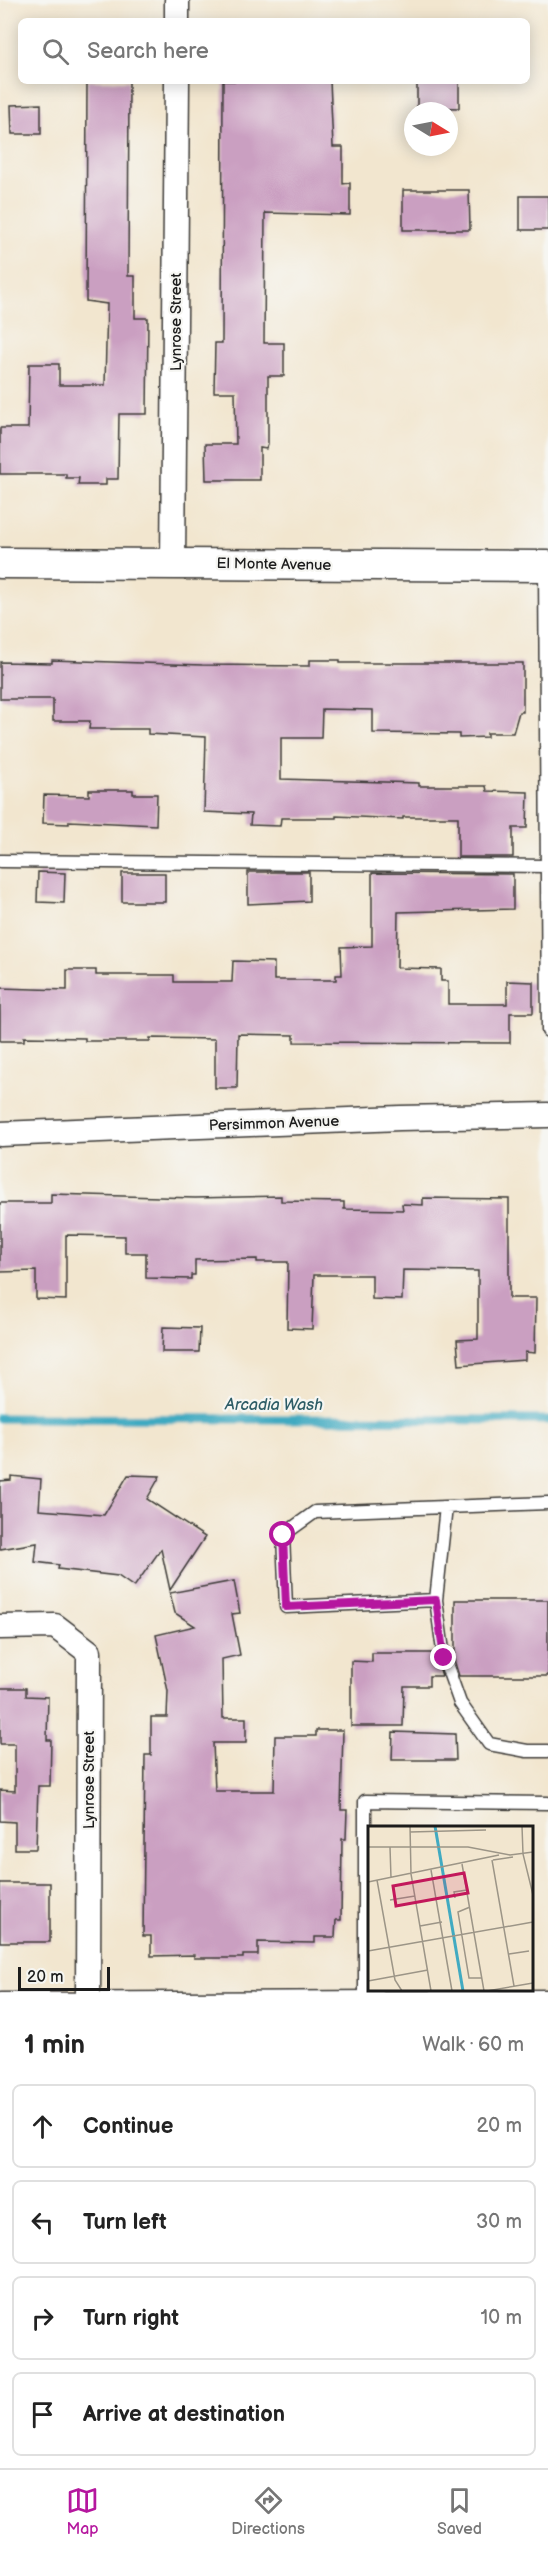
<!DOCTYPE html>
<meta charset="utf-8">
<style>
:root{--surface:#fff;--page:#f6f6f6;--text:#222;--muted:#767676;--line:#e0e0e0;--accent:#b5179e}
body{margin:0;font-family:"Balsamiq Sans",sans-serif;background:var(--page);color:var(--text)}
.compass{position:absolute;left:404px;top:102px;width:54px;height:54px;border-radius:50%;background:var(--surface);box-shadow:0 3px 15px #0003;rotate:100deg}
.scale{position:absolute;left:18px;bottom:15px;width:92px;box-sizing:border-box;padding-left:6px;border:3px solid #1c1c1c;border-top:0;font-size:16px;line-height:21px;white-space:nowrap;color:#1c1c1c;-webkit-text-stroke:4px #f6f6f2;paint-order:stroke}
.stop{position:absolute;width:18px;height:18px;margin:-14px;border:4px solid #b5179e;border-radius:50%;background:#fff}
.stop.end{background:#b5179e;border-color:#fff;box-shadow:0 2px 6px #0008}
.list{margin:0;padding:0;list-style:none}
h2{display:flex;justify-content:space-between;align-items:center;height:78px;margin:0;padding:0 24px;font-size:26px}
h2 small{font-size:20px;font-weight:400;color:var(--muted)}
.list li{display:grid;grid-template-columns:39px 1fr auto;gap:18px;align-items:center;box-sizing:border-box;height:84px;margin:0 12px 12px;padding:0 12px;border:2px solid var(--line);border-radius:9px}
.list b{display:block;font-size:22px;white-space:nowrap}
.list em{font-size:20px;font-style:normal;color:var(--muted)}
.icon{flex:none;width:33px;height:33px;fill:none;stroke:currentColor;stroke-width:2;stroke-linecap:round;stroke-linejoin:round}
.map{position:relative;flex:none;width:548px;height:2006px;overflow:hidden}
.search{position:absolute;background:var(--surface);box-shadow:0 3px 15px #0003;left:18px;right:18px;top:18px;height:66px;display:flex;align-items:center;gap:15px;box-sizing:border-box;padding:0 21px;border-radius:9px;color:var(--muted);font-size:22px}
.sheet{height:462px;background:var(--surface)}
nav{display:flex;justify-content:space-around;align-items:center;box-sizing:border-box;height:84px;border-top:2px solid var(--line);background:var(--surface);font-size:16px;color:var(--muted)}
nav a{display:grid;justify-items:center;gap:3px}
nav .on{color:var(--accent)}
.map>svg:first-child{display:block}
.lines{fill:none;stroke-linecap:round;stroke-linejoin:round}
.stream{stroke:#41aac1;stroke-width:9}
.building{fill:#ca9fc1}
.service-casing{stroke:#3c3a37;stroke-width:15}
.minor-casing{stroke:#3c3a37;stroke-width:27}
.tertiary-casing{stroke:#3c3a37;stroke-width:33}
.service{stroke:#fff;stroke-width:12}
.minor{stroke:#fff;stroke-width:24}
.tertiary{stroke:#fff;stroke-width:30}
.route{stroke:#b5179e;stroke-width:8}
.labels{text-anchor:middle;stroke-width:4.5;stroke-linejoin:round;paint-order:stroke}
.street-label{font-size:15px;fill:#1c1c1c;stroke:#f6f6f2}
.water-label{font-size:16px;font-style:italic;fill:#2d5c66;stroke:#f6f6f2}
.inset-river{fill:none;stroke:#41aac1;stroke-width:3}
.inset-road{fill:none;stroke:#9c9587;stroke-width:1.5}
.view{fill:#c2185b;fill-opacity:0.15;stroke:#c2185b;stroke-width:3}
.inset-edge{fill:none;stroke:#1c1c1c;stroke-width:3}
</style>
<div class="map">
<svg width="548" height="2006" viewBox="0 0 548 2006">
<rect width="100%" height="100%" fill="#f6f6f2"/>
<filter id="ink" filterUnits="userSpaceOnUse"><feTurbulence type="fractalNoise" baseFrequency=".0167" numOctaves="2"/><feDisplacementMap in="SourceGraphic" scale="12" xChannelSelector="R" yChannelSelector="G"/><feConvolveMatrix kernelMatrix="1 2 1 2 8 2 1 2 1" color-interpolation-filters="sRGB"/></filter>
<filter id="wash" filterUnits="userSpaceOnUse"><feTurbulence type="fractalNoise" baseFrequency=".008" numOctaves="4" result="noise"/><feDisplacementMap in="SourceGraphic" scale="24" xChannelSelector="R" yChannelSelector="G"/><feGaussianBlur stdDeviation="1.35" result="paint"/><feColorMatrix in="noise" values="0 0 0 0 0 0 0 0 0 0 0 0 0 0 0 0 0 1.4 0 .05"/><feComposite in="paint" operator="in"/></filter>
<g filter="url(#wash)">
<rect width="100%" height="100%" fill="#f2e6cf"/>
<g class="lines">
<path class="stream" d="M0 1418 548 1420"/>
</g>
<g id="blocks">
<path class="building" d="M87 81H129L128 276H135V318H148L147 414H119L118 479H106V485H78L79 478H66V474H0V428H28L29 364H59V385H105L107 304 86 301Z
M223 81H330L333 147H343V184L350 183V215L265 213 264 343H284V376H268V444L266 449 260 448V480H206L205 444H236L235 392H214L215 343H222Z
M417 81H459V108L417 107Z
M41 104V134H12L11 105Z
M403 190H469L470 230H403Z
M520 196H548V230H520Z
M52 660 202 665 310 666V660H340V663H523V712H519L513 733H487V737L459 738V734L373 733V710L322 709 321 738H281V779L419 783V786H486L487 791 528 792 527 828H513V857H458V817H403V819L336 816V818H281L280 826 250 825 251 814 204 812 206 737 148 734V729H89L90 721H53V699H0V662L52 663Z
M89 790H133V794H157L156 825 69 821V824L43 823 44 795 89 796Z
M38 872 65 873 64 903 37 902Z
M248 872H309V901L248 904Z
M122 873H165V902H122Z
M372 873 513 874V909L398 912 397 968 441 969V981H448V1004H507V981L533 982V1013H510V1043L294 1042V1035L238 1034 237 1088H215V1039L150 1038V1041H85V1038L24 1037V1041H0V988L67 990V970H96V975H174V982H232L233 961 274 962V980H336V975H342L341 947 372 946Z
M51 1194 195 1198 281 1196V1201L344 1202V1209L403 1210 402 1204 423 1205V1198L509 1199V1298H536L535 1353 525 1352V1360L459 1365 457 1340 478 1339V1271L403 1270 402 1300 372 1299V1275H314L312 1329 287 1328 288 1262H257V1259L195 1260V1275H191V1279L146 1278V1253H125V1236L66 1235V1300L36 1299V1271L0 1272V1203H51Z
M163 1327 200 1328 199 1352H162Z
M128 1475 160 1476 147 1499 205 1537 170 1590 161 1549 134 1587 118 1576 58 1569 59 1565 35 1562 37 1543 0 1549V1481L11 1480V1476L41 1479 39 1510 104 1515Z
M234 1581 240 1613 232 1614 240 1655 222 1659 223 1718H246V1743H213L215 1791H274L275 1736H316V1730H343L341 1810H347L346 1839H342L341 1920H336L335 1937H315V1943L258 1942V1955H243V1958H194V1955L151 1956V1936H143L145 1755H151V1717H167L168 1691 156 1635 195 1626 175 1613 170 1593Z
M455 1600H548V1676H459L452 1653H455Z
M372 1653H435L442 1676H429V1686H404L403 1726H351V1661L372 1662Z
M0 1688H26V1696L48 1697 47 1740H51L50 1786H38L36 1849H15V1822L0 1821V1790L15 1791V1744H0Z
M393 1732 455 1734 456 1760H392Z
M0 1883H50V1942H0Z"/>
</g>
</g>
<g filter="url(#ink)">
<use href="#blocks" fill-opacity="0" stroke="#3c3a37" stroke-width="1.5"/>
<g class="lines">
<defs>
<path id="service" d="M545 567 548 1031
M0 861 547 866
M548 1503 315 1512 283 1535 286 1607 436 1600 444 1658 460 1703 489 1744 527 1751H548
M436 1600 446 1507
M365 2003V1801L548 1803"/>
<path id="minor" d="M177 21V0
M173 563 177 81
M0 1134 400 1118 548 1115
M0 1627 55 1626 89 1652 88 2005
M0 2005 548 2002"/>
<path id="tertiary" d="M0 563 548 566"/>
</defs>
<use href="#service" class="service-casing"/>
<use href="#minor" class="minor-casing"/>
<use href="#tertiary" class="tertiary-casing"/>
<use href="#service" class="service"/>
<use href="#minor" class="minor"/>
<use href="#tertiary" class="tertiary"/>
</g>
</g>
<g class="lines" filter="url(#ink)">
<path class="route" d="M283 1535 286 1607 436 1600 444 1658"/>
</g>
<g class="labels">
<g class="street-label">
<text transform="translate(176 322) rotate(-90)" y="5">Lynrose Street</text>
<text transform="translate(274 564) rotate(1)" y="5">El Monte Avenue</text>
<text transform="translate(274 1123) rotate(-2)" y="5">Persimmon Avenue</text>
<text transform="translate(89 1780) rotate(-90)" y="5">Lynrose Street</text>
</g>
<g class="water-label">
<text x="274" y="1410">Arcadia Wash</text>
</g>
</g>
<g transform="translate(368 1826)">
<rect width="165" height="165" fill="#f2e6cf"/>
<path class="inset-river" d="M67 0 95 165"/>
<path class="inset-road" d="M42 0 43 48 63 165M154 0 155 28 165 69M42 6 118 4M0 21H100L142 29 165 26M22 21 23 52M124 34 146 160M125 34 145 31M94 38 116 165M63 44 84 165M9 54 27 154 34 165M0 56 131 29M87 72 86 66 99 64M22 74 47 70M102 81 90 86 101 152H114M52 100 74 96M0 125 165 96M141 128 161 125M0 155 60 144M119 165 165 157"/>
<path class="view" d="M96 47 100 67 28 80 25 60Z"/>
<rect width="165" height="165" class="inset-edge"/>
</g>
</svg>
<svg class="compass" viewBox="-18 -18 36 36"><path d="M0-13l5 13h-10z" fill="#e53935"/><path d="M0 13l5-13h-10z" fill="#767676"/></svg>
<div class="scale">20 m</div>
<div class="stop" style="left:283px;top:1535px"></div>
<div class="stop end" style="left:444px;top:1658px"></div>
<div class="search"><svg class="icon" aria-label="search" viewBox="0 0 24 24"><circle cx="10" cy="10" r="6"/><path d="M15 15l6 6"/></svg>Search here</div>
</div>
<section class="sheet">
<h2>1 min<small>Walk · 60 m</small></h2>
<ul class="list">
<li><svg class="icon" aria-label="ahead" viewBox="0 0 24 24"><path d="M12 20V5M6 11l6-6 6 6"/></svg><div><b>Continue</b></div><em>20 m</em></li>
<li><svg class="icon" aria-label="left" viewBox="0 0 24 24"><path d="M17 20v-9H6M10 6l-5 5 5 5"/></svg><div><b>Turn left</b></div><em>30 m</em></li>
<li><svg class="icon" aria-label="right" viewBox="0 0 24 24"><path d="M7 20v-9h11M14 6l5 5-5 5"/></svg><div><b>Turn right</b></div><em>10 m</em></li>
<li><svg class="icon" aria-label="arrive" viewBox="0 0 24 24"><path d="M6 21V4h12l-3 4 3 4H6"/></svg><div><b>Arrive at destination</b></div></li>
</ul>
</section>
<nav>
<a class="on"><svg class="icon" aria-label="map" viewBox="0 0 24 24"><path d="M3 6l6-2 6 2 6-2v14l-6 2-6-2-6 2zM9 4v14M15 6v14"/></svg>Map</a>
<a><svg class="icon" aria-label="directions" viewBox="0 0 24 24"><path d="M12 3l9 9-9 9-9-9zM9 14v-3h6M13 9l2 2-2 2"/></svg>Directions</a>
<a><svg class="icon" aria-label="saved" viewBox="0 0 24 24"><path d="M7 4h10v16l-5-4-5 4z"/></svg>Saved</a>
</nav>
